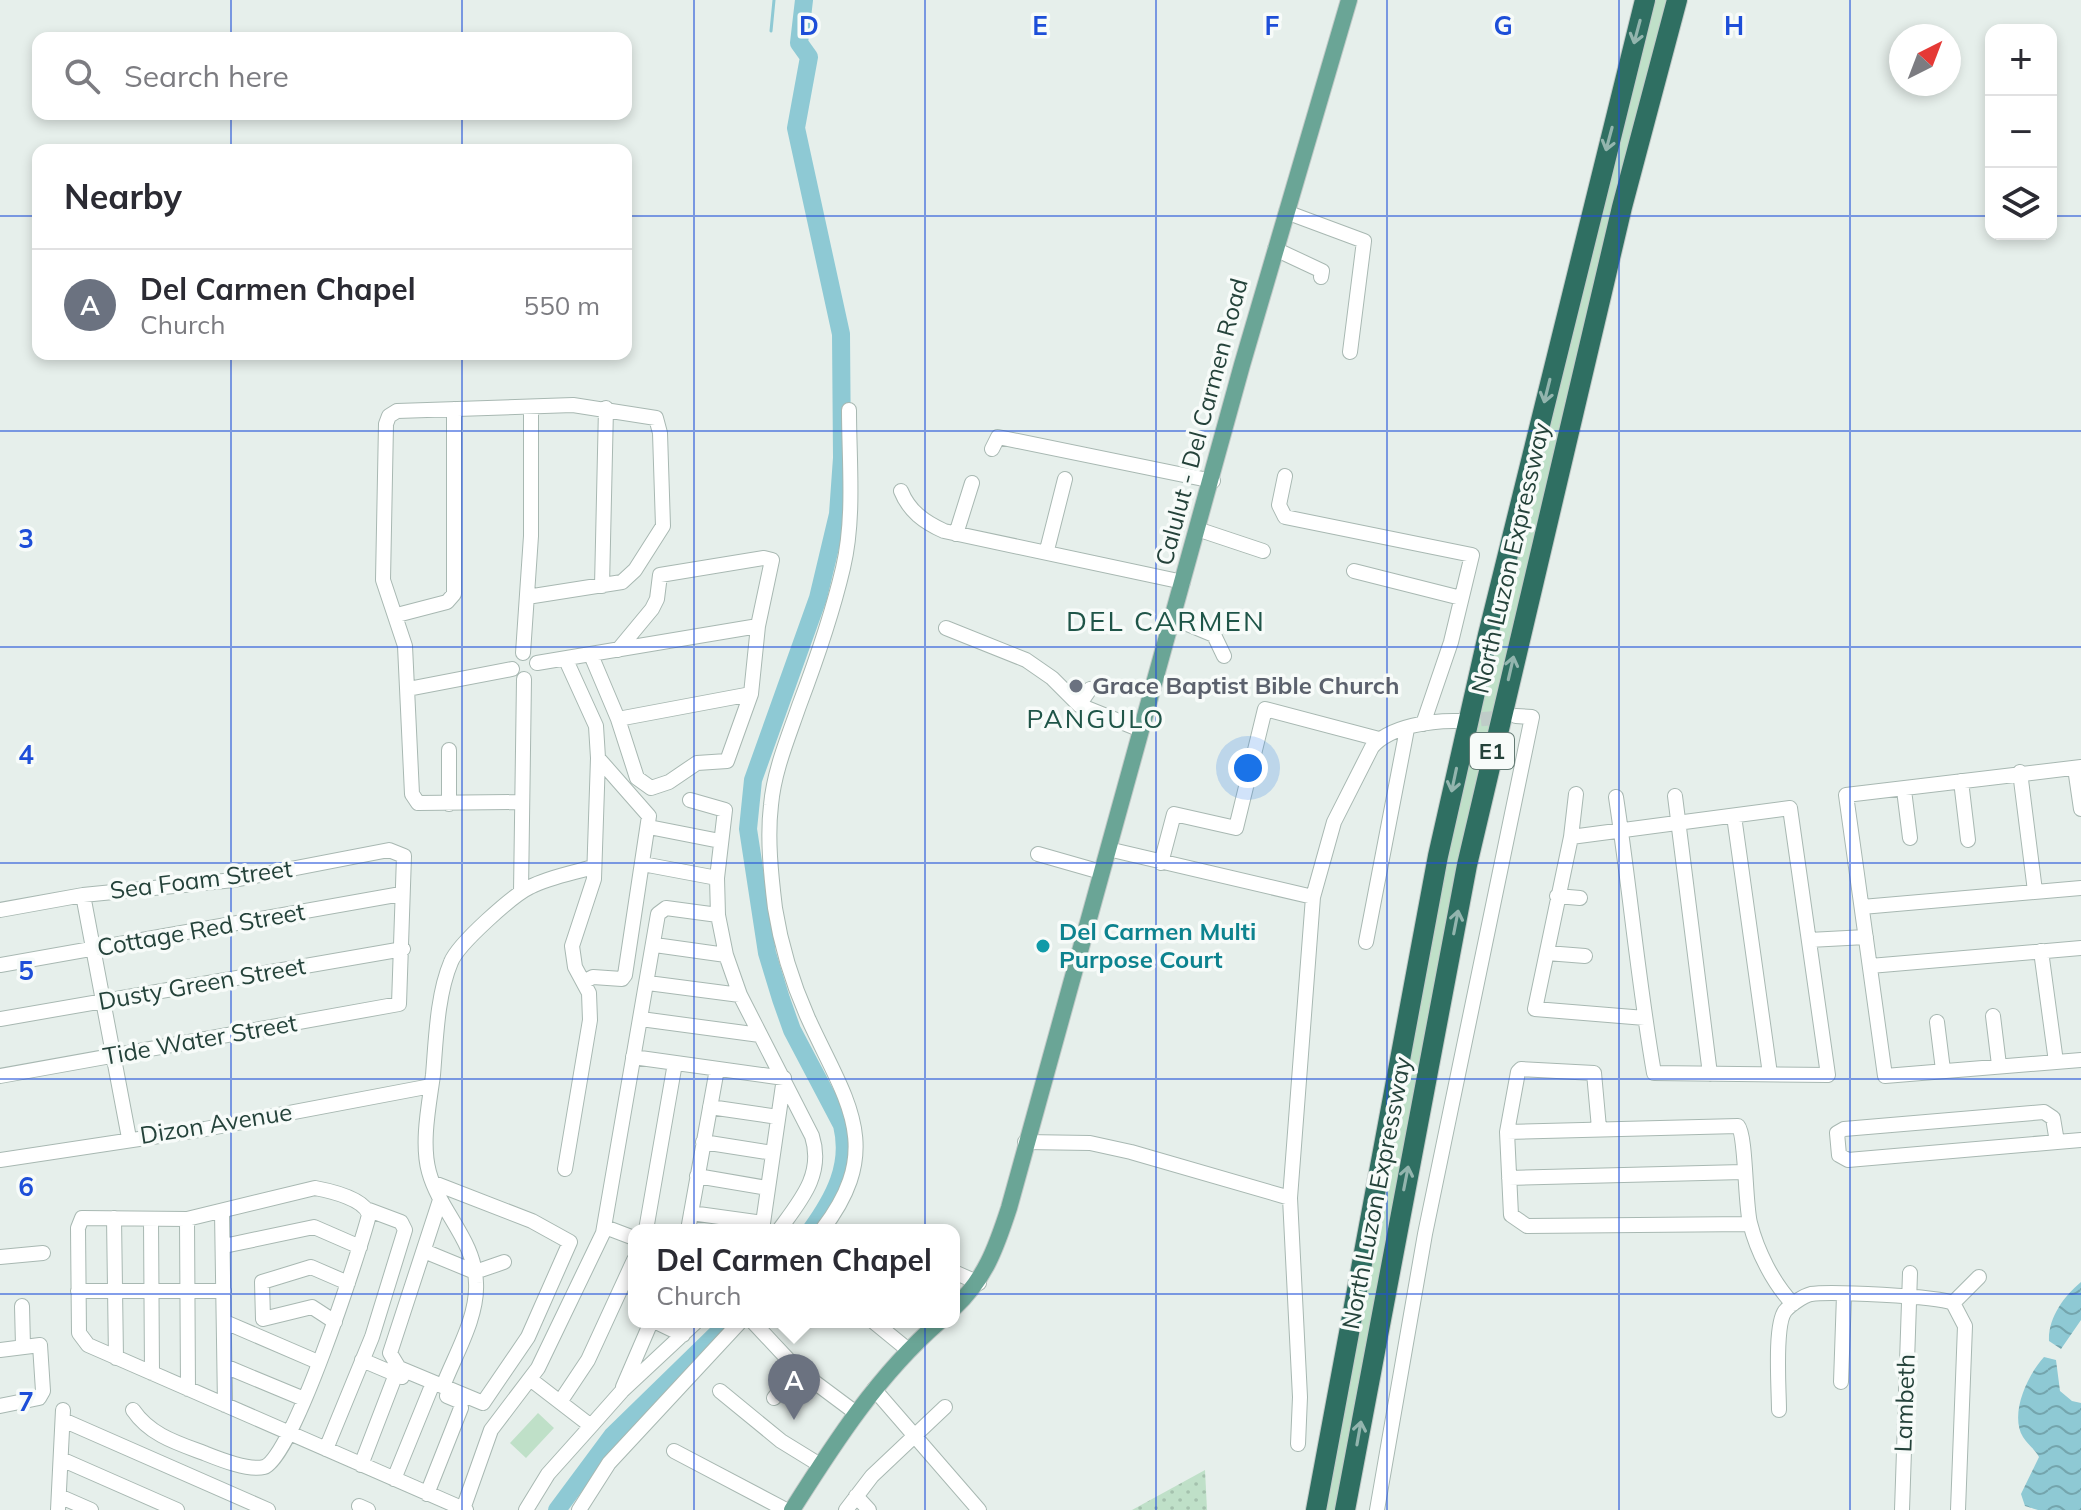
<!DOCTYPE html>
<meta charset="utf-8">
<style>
:root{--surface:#fff;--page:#f2f2f3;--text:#2b2b33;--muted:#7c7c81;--line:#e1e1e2;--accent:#855347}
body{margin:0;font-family:Mulish,sans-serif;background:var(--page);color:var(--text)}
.controls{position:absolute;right:24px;top:24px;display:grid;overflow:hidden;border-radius:16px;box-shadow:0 4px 12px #0003}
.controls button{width:72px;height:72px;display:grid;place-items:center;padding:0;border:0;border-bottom:2px solid var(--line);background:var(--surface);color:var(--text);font:40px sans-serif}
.compass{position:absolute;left:1889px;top:24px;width:72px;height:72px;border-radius:50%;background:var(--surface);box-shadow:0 4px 12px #0003;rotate:42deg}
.you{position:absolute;left:1248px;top:768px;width:28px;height:28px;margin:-20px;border:6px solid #fff;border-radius:50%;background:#1a73e8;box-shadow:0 0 0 12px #1a73e833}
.badge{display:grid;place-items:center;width:52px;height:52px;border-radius:50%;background:var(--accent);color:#fff;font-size:26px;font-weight:700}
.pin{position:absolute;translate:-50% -66px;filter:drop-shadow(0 2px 4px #0008)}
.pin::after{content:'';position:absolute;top:42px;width:28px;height:24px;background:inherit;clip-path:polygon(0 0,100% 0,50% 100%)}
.popup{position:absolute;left:628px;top:1224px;width:332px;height:104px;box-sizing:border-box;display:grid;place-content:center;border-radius:16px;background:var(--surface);filter:drop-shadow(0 2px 6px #0005);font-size:26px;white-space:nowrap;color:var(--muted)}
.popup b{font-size:30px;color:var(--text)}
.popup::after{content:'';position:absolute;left:50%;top:100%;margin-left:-16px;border:16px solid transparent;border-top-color:var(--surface)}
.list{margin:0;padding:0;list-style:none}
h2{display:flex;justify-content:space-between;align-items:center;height:104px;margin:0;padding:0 32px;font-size:34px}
h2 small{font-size:26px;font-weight:400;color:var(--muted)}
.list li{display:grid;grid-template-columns:52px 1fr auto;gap:24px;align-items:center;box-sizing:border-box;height:112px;padding:0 32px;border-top:2px solid var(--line)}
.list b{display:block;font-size:30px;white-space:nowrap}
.list p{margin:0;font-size:26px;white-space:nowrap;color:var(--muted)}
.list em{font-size:26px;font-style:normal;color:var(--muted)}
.icon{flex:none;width:44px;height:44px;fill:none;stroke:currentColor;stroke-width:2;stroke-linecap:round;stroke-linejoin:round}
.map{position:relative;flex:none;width:2081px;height:1510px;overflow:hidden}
.search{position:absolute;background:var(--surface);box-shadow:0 4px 12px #0003;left:32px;top:32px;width:600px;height:88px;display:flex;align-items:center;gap:20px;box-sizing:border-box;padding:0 28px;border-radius:16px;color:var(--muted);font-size:30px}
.panel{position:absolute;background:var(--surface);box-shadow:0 4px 12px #0003;left:32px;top:144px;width:600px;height:216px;border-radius:16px}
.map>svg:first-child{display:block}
.green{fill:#bfe0c8}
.park{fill:url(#park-dots)}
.water{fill:url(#water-waves)}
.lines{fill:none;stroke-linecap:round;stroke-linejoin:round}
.stream{stroke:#8ec9d4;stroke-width:3}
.river{stroke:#8ec9d4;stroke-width:18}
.minor-tunnel{stroke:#bfccc8;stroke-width:14;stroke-dasharray:14 7;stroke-linecap:butt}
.minor-casing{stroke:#a8b8b2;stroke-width:16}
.major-casing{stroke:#c2cac8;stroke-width:18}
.highway-casing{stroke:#c2cac8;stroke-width:22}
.minor{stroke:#fff;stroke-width:14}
.major{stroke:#6aa596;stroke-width:16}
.highway{stroke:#2f6f62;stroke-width:20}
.oneway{stroke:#93b5ae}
.grid{fill:none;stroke:#1d4ed8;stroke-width:2;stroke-opacity:0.55}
.worship-dot{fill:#6b7280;stroke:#f7fbf9;stroke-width:3}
.culture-dot{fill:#0f9aa8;stroke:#f7fbf9;stroke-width:3}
.labels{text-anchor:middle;stroke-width:7;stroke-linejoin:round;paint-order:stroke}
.shield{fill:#f7fbf9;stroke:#637a73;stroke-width:2}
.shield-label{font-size:22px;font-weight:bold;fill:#24423a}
.street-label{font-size:24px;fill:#24423a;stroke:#f7fbf9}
.worship-label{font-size:24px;font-weight:bold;fill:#5b616d;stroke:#f7fbf9;text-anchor:start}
.culture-label{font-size:24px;font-weight:bold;fill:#0d838f;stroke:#f7fbf9;text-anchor:start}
.neighbourhood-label{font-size:26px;letter-spacing:2px;fill:#1f5548;stroke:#f7fbf9}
.quarter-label{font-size:28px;letter-spacing:2px;fill:#1f5548;stroke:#f7fbf9}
.grid-label{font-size:26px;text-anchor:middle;font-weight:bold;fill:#1d4ed8;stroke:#f7fbf9;stroke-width:7;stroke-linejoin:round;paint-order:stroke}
</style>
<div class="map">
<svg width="2081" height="1510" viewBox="0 0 2081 1510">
<defs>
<pattern id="park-dots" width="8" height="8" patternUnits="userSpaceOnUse" patternTransform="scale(2)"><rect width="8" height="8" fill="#bfe0c8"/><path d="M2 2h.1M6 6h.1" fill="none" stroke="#a4c1ad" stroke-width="1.8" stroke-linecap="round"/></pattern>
<pattern id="water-waves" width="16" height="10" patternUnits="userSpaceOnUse" patternTransform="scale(2)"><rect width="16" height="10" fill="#8ec9d4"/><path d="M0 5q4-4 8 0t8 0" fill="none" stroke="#74a5ad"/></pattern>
</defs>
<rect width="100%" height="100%" fill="#e6efeb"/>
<path class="green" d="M1652 0H1670L1596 287 1340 1510H1320L1455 806Z
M538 1413 554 1428 526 1458 510 1443Z"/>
<path class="park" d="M1205 1470 1207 1510H1132Z"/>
<path class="water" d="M2081 1282V1320L2061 1349 2049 1341C2048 1318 2064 1296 2081 1282Z
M2044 1357 2056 1360 2060 1391 2072 1401 2081 1403V1510H2038L2025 1506 2021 1494 2039 1457C2035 1449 2027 1444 2023 1437 2009 1414 2028 1374 2044 1357Z"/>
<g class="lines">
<path class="stream" d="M771 31 774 0"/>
<path class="river" d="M804 0 799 43 809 57 796 128 841 334 842 458 838 514 818 598 753 780 748 829 767 953 781 999 792 1030 842 1125C852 1165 834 1198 811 1230
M557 1510 612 1436 729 1322"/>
<path class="minor-tunnel" d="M1460 721 1507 717"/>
<defs>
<path id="minor" d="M1286 212 1364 241 1350 352
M1275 249 1322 271 1321 277
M992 449 998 437 1213 481
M1285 476 1279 505 1285 517 1472 555 1451 642 1423 724
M901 491C909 511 924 522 944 531L1183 582
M1197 529 1263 551
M956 534 972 483
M1047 550 1065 479
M1354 571 1461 598
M602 586 606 408
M397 615 447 602 454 594V409
M1173 618 1214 635 1224 656
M946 628 1026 660 1052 678 1079 705 1141 730
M523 653 531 536V408
M591 655 618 719 637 778 651 788 669 782 697 763 727 761 751 694 758 626 772 560 764 558 660 575 657 599 652 609 618 650
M537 663 758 626
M408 689 512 669
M1079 705 1090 689
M618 719 751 694
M2081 767 1846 795 1885 1076 2081 1060
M2075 768 2081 809
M2020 772 2035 891
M1961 781 1968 840
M1904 790 1910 838
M1576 794 1571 837 1535 1009 1645 1018
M1675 796 1710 1074
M690 800 725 810 717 878 718 915 726 955 740 995 812 1136C824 1174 801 1200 779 1230
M522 802 418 803 412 794 405 646 383 580 386 424 389 416 397 411 573 405 656 418 660 433 663 526 635 570 622 582 527 597
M449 804V750
M1734 816 1770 1074
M654 828 720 841
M1571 837C1644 827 1717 818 1790 808L1828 1075 1654 1073C1638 981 1630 889 1616 797
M1108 849 1313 897
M1038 854 1101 872
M1161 863 1174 814 1236 828 1265 709 1379 739
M648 865 717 878
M521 892 524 679
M83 895 129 1138
M1557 896 1580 898
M1862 907 2081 888
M0 910 83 895 234 880 389 850 404 856 399 1004 0 1076
M1809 940 1866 937
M1366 942 1407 729
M655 945 726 955
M2041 951 2056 1062
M1547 953 1585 956
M0 965 401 894
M1870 966 2081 948
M585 981 593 977 622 979 625 975 649 816 598 758
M648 983 740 995
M1993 1016 1999 1065
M0 1019 403 949
M641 1019 760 1035
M1937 1022 1943 1070
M633 1057 784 1078 762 1230
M710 1107 778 1117
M1599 1128 1594 1073 1521 1069 1518 1072 1507 1132 1511 1215 1527 1226 1750 1224
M1507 1132 1738 1126C1746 1135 1745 1203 1750 1223 1757 1251 1773 1283 1793 1304
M703 1142 773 1153
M1025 1142 1090 1143 1131 1152 1290 1198
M2057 1142 2053 1118 2044 1112 1844 1129 1837 1133 1839 1155 1848 1160 2057 1142 2081 1140
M0 1160 205 1129 431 1086
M565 1169 590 1020 589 993 575 967 572 946 594 879 598 758 596 726 566 660
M697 1176 767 1188
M1509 1178 1743 1172
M434 1183 532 1221 570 1242 528 1337 483 1403 399 1368 390 1353 440 1200
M222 1212 225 1405
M691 1213 763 1223
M114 1218 116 1358
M187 1219 188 1389
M151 1220 152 1373
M605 1227 634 1238
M646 1230 675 1063
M688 1230 717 1069
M822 1230C887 1146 844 1098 808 1018 792 982 781 946 775 908 771 875 767 838 771 805 774 771 788 738 799 706 816 661 832 615 843 568 855 517 849 462 849 410
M224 1246 314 1227 360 1247
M424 1251 475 1272 504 1262
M0 1257 43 1253
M954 1272 979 1283
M78 1291H224
M1953 1303 1979 1277
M22 1306 23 1346
M225 1322 318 1362
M335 1322 312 1307 263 1319 262 1282 311 1267 348 1283
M656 1322 683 1335
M753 1322 797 1369 856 1413
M874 1322 907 1349
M0 1350 40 1345 43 1391 39 1398 0 1406
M362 1360 402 1377
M227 1367 304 1399
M1841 1382 1844 1295
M443 1386C455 1355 478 1317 476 1283 475 1240 440 1212 429 1172 421 1143 429 1105 433 1075 436 1040 437 995 451 962 458 944 513 895 530 887 549 877 573 873 593 867
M623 1387 651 1322
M874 1389 979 1510
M720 1391 781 1441 820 1465
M774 1398 797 1369
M560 1402 588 1360 634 1260
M133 1410C150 1435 177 1443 204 1453 219 1459 248 1471 264 1467 292 1460 360 1250 369 1215 365 1199 331 1191 315 1188L187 1219 82 1218 78 1228 79 1333 88 1345 466 1510
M1779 1410C1779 1389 1774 1326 1785 1311 1790 1305 1803 1296 1811 1294 1829 1291 1937 1296 1953 1303L1965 1326 1958 1510
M63 1420 268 1510
M591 1426 622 1391 696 1322
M1298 1444 1300 1397 1290 1198 1313 897 1334 822 1372 747C1390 726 1432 720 1460 721
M326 1449 372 1337 405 1230 401 1222 369 1210
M674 1451 786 1510
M61 1459 177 1510
M361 1465 396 1374
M394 1479 431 1388
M427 1494 461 1408 459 1401 447 1396
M59 1496 91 1510
M856 1496 869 1510
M359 1506 368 1510
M463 1509 491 1430 538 1368 603 1233 658 914 666 908 718 915
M58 1510 63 1410
M526 1510 548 1474 591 1426 530 1379
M579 1510 609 1463 740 1322
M846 1510 872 1476 945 1407
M1377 1510 1425 1234 1532 717 1516 716
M1902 1510 1910 1273"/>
<path id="major" d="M954 1308C985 1279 996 1248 1009 1208L1242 365 1349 0
M792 1510C835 1442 878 1375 939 1322"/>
<path id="highway" d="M1316 1510 1438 856 1488 635 1645 0
M1345 1510 1467 865 1622 207 1677 0"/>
</defs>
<use href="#minor" class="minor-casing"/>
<use href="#major" class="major-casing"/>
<use href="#highway" class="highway-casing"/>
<use href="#minor" class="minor"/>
<use href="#major" class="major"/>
<use href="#highway" class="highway"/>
</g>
<defs><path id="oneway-shaft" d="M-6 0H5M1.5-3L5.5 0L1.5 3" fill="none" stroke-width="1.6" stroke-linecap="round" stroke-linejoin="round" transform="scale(2)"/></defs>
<g class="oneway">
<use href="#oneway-shaft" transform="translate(1637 32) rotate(105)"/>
<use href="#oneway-shaft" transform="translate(1609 139) rotate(105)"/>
<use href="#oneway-shaft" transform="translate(1547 391) rotate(104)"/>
<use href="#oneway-shaft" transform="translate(1511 668) rotate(-77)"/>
<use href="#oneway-shaft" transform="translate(1454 780) rotate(102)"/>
<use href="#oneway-shaft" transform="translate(1456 922) rotate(-79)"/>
<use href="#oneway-shaft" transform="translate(1406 1178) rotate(-79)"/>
<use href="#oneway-shaft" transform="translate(1359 1433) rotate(-80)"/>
</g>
<path class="grid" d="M231 0V38M462 0V38M694 0V1510M925 0V1510M1156 0V1510M1387 0V1510M1619 0V1510M1850 0V1510M231 114V150M462 114V150M0 216H38M626 216H1991M2051 216H2081M231 354V1510M462 354V1510M0 431H2081M0 647H2081M0 863H2081M0 1079H2081M0 1294H2081"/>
<circle class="worship-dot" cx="1076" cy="686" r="8"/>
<circle class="culture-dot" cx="1043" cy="946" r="8"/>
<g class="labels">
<rect class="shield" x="1470" y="733" width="44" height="36" rx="6"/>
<g class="shield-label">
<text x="1492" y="759">E1</text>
</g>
<g class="street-label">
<text transform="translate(1202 422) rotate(-75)" y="8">Calulut - Del Carmen Road</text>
<text transform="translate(1511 558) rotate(-77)" y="8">North Luzon Expressway</text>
<text transform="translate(201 880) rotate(-7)" y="8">Sea Foam Street</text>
<text transform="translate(201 930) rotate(-10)" y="8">Cottage Red Street</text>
<text transform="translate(202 984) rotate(-10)" y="8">Dusty Green Street</text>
<text transform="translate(200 1040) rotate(-10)" y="8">Tide Water Street</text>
<text transform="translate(216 1124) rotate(-9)" y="8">Dizon Avenue</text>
<text transform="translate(1377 1193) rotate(-79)" y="8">North Luzon Expressway</text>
<text transform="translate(1905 1403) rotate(-88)" y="8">Lambeth</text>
</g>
<g class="worship-label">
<text x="1092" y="694">Grace Baptist Bible Church</text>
</g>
<g class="culture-label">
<text x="1059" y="940">Del Carmen Multi<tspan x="1059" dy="28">Purpose Court</tspan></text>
</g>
<g class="neighbourhood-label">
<text x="1096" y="728">PANGULO</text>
</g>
<g class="quarter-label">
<text x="1166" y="631">DEL CARMEN</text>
</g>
</g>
<g class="grid-label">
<text x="809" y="35">D</text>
<text x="1040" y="35">E</text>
<text x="1272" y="35">F</text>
<text x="1503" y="35">G</text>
<text x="1734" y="35">H</text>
<text x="26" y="548">3</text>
<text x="26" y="764">4</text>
<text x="26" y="980">5</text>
<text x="26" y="1196">6</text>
<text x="26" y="1411">7</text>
</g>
</svg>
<div class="controls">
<button>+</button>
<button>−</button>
<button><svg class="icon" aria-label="layers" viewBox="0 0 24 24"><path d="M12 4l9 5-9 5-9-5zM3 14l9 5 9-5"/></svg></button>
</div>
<svg class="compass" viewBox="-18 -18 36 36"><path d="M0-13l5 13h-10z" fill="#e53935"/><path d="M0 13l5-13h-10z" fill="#7c7c81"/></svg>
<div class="you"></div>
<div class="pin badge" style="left:794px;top:1420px;background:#6b7280">A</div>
<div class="popup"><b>Del Carmen Chapel</b>Church</div>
<div class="search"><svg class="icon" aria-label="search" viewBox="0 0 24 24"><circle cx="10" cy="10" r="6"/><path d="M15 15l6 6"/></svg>Search here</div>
<section class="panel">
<h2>Nearby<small></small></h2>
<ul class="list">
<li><span class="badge" style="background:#6b7280">A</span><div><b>Del Carmen Chapel</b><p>Church</p></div><em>550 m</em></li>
</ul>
</section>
</div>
